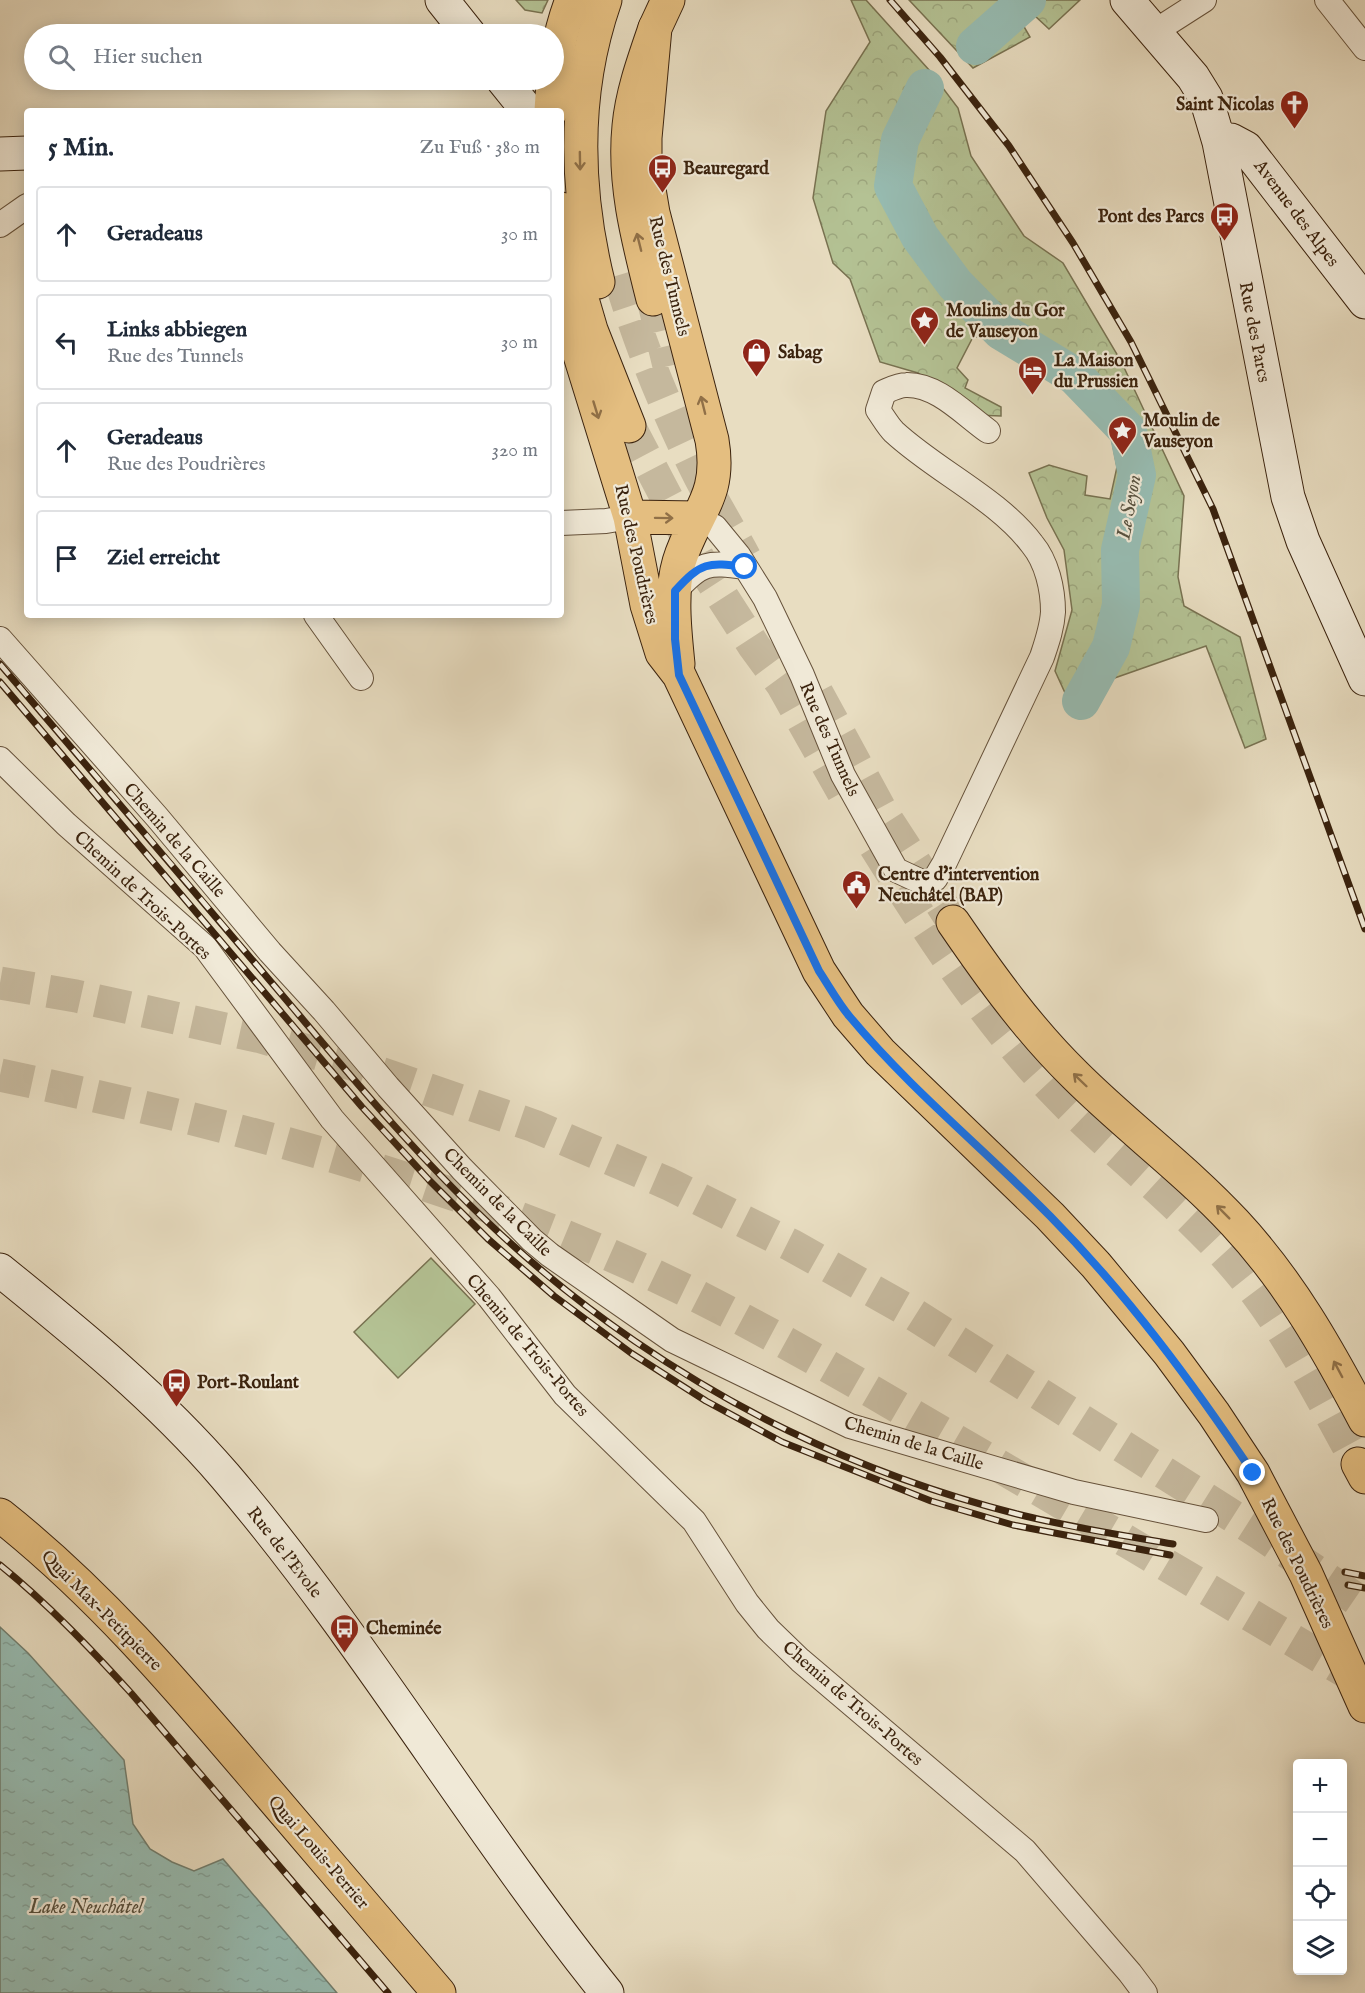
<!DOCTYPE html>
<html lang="de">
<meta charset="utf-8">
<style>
:root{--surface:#fff;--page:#f2f2f3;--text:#1f2937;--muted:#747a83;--line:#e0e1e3}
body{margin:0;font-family:"IM FELL English",serif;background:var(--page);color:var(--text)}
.controls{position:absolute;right:18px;bottom:18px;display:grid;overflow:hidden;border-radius:6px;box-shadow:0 3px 15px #0003}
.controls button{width:54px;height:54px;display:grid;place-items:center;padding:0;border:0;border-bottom:2px solid var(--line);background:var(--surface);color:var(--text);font:30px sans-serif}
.stop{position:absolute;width:18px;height:18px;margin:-14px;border:4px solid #1a73e8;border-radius:50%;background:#fff}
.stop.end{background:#1a73e8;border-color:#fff;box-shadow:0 2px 6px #0008}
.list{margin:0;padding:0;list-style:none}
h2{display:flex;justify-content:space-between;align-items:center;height:78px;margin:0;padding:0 24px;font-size:26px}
h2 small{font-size:20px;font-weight:400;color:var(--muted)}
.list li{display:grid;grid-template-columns:39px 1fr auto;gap:18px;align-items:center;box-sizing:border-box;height:96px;margin:0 12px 12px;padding:0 12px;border:2px solid var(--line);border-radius:6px}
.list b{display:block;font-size:22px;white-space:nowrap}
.list p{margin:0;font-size:20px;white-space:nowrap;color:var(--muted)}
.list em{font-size:20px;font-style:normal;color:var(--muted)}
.icon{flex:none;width:33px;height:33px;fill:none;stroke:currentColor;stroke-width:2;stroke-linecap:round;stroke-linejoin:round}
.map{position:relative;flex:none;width:1365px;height:1993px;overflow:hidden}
.search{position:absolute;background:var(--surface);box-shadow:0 3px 15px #0003;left:24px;top:24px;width:540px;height:66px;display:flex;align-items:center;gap:15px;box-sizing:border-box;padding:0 21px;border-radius:33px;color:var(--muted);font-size:22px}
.panel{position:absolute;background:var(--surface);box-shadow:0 3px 15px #0003;left:24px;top:108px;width:540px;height:510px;border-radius:6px}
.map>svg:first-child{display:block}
.forest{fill:url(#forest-crowns);stroke:#787251;stroke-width:1.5}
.pitch{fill:#b4c294;stroke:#787251;stroke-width:1.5}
.water{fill:url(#water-ripples);stroke:#727f70;stroke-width:1.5}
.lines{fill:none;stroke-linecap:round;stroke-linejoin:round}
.river{stroke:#97bcb2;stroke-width:38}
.highway-tunnel{stroke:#c5b89d;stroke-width:33;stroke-dasharray:33 16;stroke-linecap:butt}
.street-casing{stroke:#66523b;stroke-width:26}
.secondary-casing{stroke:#3b230e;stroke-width:35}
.primary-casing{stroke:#3b230e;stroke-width:35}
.highway-casing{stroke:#3b230e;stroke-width:35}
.street{stroke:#f0e9d7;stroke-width:24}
.secondary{stroke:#f0e9d7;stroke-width:33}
.primary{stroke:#e4be80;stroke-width:33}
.highway{stroke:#e4be80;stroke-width:33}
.rail-casing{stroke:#3b230e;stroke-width:7}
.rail{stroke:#f0e9d7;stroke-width:4.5;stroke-dasharray:14;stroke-linecap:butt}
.oneway{stroke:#907047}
.route{stroke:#1a73e8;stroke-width:8}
.labels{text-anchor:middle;stroke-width:4.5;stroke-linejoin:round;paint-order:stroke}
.poi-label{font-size:18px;font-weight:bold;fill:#3b230e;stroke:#f0e9d7;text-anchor:start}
.street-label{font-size:18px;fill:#3b230e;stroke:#f0e9d7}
.water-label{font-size:20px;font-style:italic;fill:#57513f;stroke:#f0e9d7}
</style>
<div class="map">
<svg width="1365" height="1993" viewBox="0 0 1365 1993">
<defs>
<pattern id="forest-crowns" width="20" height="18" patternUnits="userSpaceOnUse" patternTransform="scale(1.5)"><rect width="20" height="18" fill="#b4c294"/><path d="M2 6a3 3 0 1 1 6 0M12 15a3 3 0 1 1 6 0" fill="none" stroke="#9ca67e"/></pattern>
<pattern id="water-ripples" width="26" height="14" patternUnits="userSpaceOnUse" patternTransform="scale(1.5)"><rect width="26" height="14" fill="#97bcb2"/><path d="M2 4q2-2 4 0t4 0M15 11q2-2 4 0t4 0" fill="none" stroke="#83a198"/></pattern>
</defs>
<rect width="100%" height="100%" fill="#e8ddc1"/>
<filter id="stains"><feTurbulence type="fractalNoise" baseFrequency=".00333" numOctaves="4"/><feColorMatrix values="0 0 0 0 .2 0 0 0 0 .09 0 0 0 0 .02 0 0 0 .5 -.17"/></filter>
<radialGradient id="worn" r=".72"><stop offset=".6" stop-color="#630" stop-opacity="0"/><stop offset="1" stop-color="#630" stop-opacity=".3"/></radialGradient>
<path class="forest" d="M516 0H548L542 13 525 10Z
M851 0H866L930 71 958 108 971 156 1024 236 1063 263 1121 361 1184 496 1178 577 1184 606 1240 637 1266 739 1245 748 1206 646 1066 695 1055 671 1072 610 1064 550 1047 518 1029 473 1049 465 1087 476 1085 495 1110 499 1117 467 1109 426 1079 389 1000 338 973 337 957 368 968 380 965 388 1001 407V416L976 415 918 373 880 362 850 279 833 263 813 198 826 111 870 42Z
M909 0H1080L1049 29 1035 16 1023 25 1030 37 973 68Z"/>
<path class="pitch" d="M431 1258 475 1304 398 1378 354 1332Z"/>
<path class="water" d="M0 1627 28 1653 124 1760 133 1824 150 1849 172 1862 194 1871 223 1859 337 1993H0Z"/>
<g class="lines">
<path class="river" d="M975 46 1027 0
M925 88 900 140 893 186 920 237 955 284 1001 331 1075 376 1128 431 1137 475 1120 550 1121 605 1111 647 1081 701"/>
<path class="highway-tunnel" d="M619 275C640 345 667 412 700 477 714 504 730 530 745 558
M653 299 669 366
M629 426 703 567 754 646 782 684 843 792
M817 693 880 809 953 922
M875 846C929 932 984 1018 1054 1091 1117 1157 1192 1211 1248 1282 1292 1338 1324 1403 1358 1464
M0 983 76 996 261 1037 365 1068 534 1126 669 1184 791 1245 907 1310 1261 1534 1365 1605
M0 1075C214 1121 428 1173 628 1263 736 1312 839 1372 941 1432 1082 1514 1223 1599 1363 1682"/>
<defs>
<path id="street" d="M1327 0 1365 48
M1154 32 1204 0
M0 225 27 206
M698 518 715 527 738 555 765 598 802 675 843 775 896 870 924 883 935 879 944 864 1042 657C1047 642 1052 628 1053 612 1053 589 1047 562 1032 544 998 499 936 471 894 432 888 426 883 417 878 410L884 392C891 389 899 385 906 385 937 384 964 414 988 431
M561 523 606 521 630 517
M675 591C701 562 708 562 745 567
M316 615 361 678
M0 639 157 817 270 952 324 1011 388 1087 462 1169 532 1240 550 1255 672 1340 850 1426 1074 1492 1206 1520
M0 759 66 824 205 947 332 1119 489 1297 565 1395 694 1521 747 1603 768 1629 800 1660 1025 1851 1130 1973 1145 1993"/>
<path id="secondary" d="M442 0 469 34
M1127 0 1193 77 1206 98 1219 142 1288 497 1303 541 1365 679
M503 80 528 111
M1219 142 1231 140 1246 148 1365 302
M0 154 27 153
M0 1270C79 1334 158 1398 225 1476 364 1639 473 1826 607 1993"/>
<path id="primary" d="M668 0 655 28 645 138V166L653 213 712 440C722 498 694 513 679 562 670 592 675 634 678 664
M551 111C553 74 558 35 572 0
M561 294 630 517 647 605 662 653 679 675 819 971 848 1015 880 1052 1050 1216 1096 1265 1169 1353 1214 1414 1253 1473 1306 1574 1365 1706
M630 517 698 518
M0 1515C96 1591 174 1682 253 1775 315 1848 377 1920 439 1993"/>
<path id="highway" d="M561 209 574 272 591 330 629 426
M598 282C575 188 573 92 605 0
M653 299C639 243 623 185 629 126 632 93 644 60 655 28
M953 922C990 976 1028 1029 1075 1075 1126 1126 1186 1170 1235 1223 1290 1282 1328 1350 1365 1420
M1358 1464 1365 1477"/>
</defs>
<use href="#street" class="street-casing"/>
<use href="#secondary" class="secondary-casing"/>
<use href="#primary" class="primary-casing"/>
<use href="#highway" class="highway-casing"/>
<use href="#street" class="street"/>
<use href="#secondary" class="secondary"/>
<use href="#primary" class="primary"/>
<use href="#highway" class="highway"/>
<defs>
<path id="rail" d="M890 0 940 57 1009 146 1073 243 1131 342 1213 509 1365 929
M0 664C89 768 178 872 266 976 340 1063 412 1152 495 1229 580 1309 684 1380 789 1431 861 1466 938 1494 1017 1514 1068 1527 1121 1535 1173 1544
M0 682 362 1107 429 1180 488 1239 554 1296 631 1353 706 1401 782 1442 931 1501 1013 1525 1170 1555
M0 1565C48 1604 90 1648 131 1693L388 1993
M1345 1572 1365 1576
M1348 1585 1365 1588"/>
</defs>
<use href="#rail" class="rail-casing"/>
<use href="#rail" class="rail"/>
</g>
<defs><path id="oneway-shaft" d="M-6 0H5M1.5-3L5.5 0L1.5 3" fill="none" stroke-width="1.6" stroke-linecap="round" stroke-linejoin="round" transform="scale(1.5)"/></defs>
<g class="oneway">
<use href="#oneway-shaft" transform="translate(580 161) rotate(89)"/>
<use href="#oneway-shaft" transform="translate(639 242) rotate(-104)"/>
<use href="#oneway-shaft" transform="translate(703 405) rotate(-104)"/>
<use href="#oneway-shaft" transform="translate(596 410) rotate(73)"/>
<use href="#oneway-shaft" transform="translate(664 518) rotate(1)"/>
<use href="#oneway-shaft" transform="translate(1080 1080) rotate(-136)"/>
<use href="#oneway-shaft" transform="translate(1223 1212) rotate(-135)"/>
<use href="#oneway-shaft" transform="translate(1338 1369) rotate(-118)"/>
</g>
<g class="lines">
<path class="route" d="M745 567C708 562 701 562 675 591V639L679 675 819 971C829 986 838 1003 850 1017 910 1089 984 1149 1050 1216 1127 1294 1192 1382 1253 1473"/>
</g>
<defs>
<symbol id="church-pin" viewBox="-11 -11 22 30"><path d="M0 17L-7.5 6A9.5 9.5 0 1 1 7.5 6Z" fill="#8f2418" stroke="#f0e9d7"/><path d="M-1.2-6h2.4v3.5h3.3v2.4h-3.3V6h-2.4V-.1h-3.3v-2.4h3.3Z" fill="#fff"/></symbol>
<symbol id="bus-pin" viewBox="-11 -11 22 30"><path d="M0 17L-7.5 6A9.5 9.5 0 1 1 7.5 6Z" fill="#8f2418" stroke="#f0e9d7"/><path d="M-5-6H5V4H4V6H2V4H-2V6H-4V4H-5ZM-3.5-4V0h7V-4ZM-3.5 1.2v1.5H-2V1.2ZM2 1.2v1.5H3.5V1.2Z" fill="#fff"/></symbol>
<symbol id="sight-pin" viewBox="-11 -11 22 30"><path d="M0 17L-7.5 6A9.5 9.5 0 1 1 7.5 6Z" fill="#8f2418" stroke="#f0e9d7"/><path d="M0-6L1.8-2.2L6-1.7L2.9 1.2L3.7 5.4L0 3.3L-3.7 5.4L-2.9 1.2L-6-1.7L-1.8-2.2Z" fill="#fff"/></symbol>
<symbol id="shop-pin" viewBox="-11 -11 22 30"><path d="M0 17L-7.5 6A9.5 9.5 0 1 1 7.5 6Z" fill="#8f2418" stroke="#f0e9d7"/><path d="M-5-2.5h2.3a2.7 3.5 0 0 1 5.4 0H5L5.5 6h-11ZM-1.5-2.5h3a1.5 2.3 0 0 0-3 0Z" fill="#fff"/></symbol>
<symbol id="hotel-pin" viewBox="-11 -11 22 30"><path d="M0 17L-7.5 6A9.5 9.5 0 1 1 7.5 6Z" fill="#8f2418" stroke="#f0e9d7"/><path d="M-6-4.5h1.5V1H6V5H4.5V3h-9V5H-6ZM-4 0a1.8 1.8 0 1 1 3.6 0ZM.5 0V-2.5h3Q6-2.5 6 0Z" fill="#fff"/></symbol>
<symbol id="civic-pin" viewBox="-11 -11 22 30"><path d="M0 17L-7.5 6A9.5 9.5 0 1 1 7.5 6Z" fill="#8f2418" stroke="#f0e9d7"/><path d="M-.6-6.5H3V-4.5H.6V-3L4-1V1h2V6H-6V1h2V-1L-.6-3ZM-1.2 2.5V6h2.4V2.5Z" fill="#fff"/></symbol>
</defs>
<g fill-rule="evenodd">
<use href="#church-pin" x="1278" y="88" width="33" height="45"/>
<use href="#bus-pin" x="646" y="152" width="33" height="45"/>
<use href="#bus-pin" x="1208" y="200" width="33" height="45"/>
<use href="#sight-pin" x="908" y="304" width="33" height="45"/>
<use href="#shop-pin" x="740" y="336" width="33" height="45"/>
<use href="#hotel-pin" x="1016" y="354" width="33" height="45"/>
<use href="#sight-pin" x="1106" y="414" width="33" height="45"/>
<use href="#civic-pin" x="840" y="868" width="33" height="45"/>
<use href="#bus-pin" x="160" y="1366" width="33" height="45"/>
<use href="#bus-pin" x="328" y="1612" width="33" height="45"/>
</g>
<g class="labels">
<g class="poi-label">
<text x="1274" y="110" text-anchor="end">Saint Nicolas</text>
<text x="683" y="174">Beauregard</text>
<text x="1204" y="222" text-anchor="end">Pont des Parcs</text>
<text x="946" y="316">Moulins du Gor<tspan x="946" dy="21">de Vauseyon</tspan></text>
<text x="778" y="358">Sabag</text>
<text x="1054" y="366">La Maison<tspan x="1054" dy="21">du Prussien</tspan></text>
<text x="1143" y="426">Moulin de<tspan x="1143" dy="21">Vauseyon</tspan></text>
<text x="878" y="880">Centre d'intervention<tspan x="878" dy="21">Neuchâtel (BAP)</tspan></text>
<text x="197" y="1388">Port-Roulant</text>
<text x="366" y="1634">Cheminée</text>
</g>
<g class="street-label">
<text transform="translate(1297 213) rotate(53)" y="6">Avenue des Alpes</text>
<text transform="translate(670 276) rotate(76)" y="6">Rue des Tunnels</text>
<text transform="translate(1255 332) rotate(79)" y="6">Rue des Parcs</text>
<text transform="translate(637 554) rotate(77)" y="6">Rue des Poudrières</text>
<text transform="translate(830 739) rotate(66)" y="6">Rue des Tunnels</text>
<text transform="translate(175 840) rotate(49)" y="6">Chemin de la Caille</text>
<text transform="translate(143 895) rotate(43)" y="6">Chemin de Trois-Portes</text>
<text transform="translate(498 1202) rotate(45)" y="6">Chemin de la Caille</text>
<text transform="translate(528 1345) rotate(50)" y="6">Chemin de Trois-Portes</text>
<text transform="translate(914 1443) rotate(17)" y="6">Chemin de la Caille</text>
<text transform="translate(285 1552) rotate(52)" y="6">Rue de l'Evole</text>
<text transform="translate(1298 1563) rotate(64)" y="6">Rue des Poudrières</text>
<text transform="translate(102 1610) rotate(45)" y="6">Quai Max-Petitpierre</text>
<text transform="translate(853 1703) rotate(41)" y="6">Chemin de Trois-Portes</text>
<text transform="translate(319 1852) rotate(49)" y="6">Quai Louis-Perrier</text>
</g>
<g class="water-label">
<text transform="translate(1128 507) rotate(-80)" y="7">Le Seyon</text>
<text x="86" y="1913">Lake Neuchâtel</text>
</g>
</g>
<rect width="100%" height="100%" filter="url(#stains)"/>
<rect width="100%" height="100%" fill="url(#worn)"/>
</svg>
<div class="controls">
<button>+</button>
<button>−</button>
<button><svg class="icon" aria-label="locate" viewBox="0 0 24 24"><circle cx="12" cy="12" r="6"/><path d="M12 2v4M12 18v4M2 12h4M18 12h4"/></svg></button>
<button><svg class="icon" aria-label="layers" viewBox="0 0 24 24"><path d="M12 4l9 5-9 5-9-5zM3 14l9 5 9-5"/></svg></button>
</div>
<div class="stop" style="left:745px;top:567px"></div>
<div class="stop end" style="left:1253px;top:1473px"></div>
<div class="search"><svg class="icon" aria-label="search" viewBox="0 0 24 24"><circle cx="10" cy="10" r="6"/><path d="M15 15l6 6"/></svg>Hier suchen</div>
<section class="panel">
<h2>5 Min.<small>Zu Fuß · 380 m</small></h2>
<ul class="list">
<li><svg class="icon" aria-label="ahead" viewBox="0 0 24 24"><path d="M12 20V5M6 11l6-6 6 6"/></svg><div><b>Geradeaus</b></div><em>30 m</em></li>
<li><svg class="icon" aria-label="left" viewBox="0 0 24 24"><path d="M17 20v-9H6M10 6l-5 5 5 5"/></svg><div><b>Links abbiegen</b><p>Rue des Tunnels</p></div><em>30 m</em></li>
<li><svg class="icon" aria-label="ahead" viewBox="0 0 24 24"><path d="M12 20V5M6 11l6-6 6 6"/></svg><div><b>Geradeaus</b><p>Rue des Poudrières</p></div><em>320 m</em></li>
<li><svg class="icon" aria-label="arrive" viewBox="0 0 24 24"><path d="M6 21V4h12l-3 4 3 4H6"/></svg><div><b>Ziel erreicht</b></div></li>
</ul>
</section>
</div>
